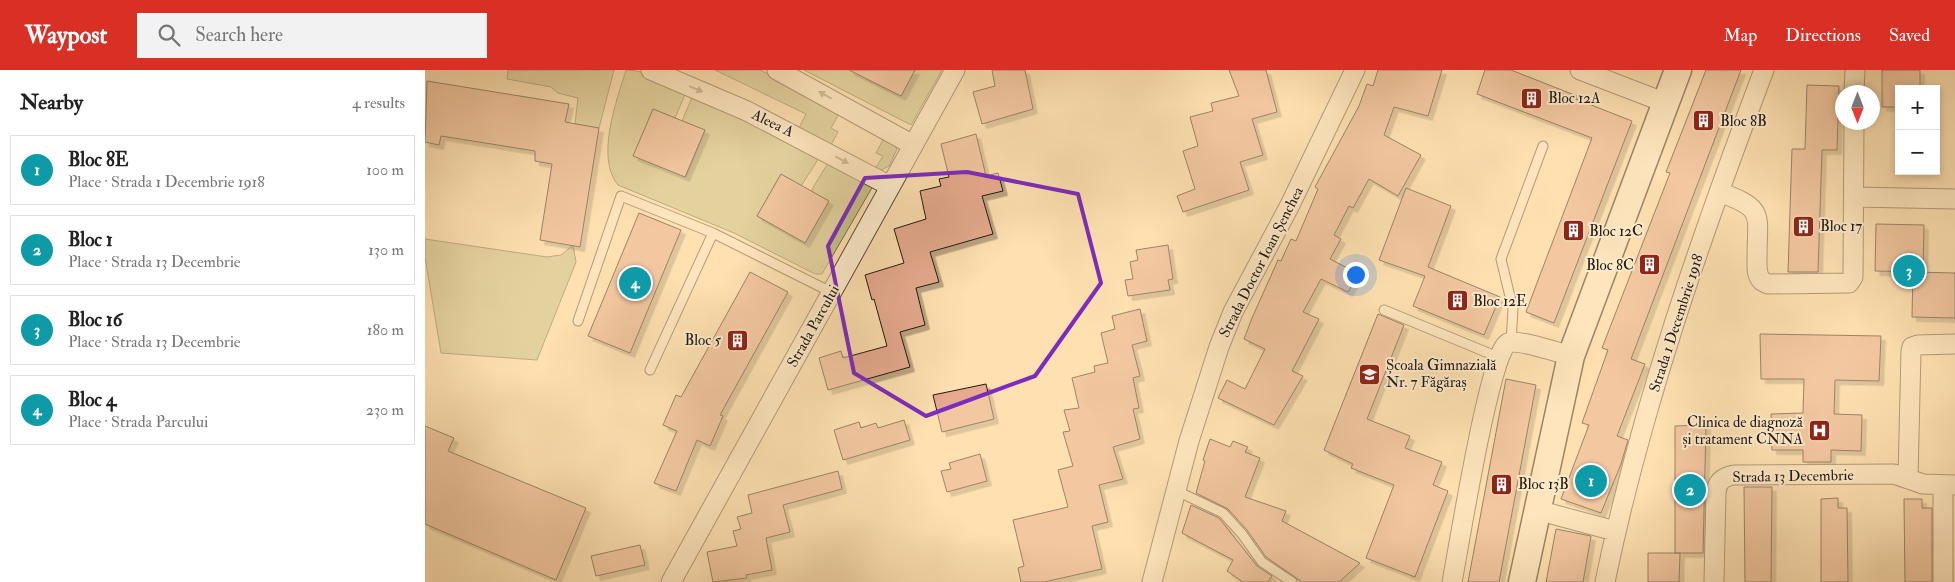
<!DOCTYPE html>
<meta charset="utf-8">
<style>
:root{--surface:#fff;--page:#f2f2f2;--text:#222;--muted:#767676;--line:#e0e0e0;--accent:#d93025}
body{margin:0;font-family:"IM FELL Double Pica",serif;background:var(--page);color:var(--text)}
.controls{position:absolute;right:15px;top:15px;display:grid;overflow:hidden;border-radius:0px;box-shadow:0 2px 8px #0003}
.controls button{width:45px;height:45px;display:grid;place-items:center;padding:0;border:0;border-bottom:1px solid var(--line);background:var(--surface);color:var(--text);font:25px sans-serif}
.compass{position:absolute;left:1410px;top:15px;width:45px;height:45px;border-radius:50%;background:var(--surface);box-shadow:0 2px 8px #0003;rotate:180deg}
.you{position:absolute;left:930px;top:204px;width:18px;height:18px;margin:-12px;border:4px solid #fff;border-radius:50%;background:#1a73e8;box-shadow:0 0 0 8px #1a73e833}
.badge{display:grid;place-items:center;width:32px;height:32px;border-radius:50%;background:var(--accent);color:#fff;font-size:16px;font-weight:700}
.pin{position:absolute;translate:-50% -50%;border:2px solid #fff;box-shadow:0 1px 5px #0006}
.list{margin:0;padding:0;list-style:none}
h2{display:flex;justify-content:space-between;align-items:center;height:65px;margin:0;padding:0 20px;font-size:21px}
h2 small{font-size:16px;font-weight:400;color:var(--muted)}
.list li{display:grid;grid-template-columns:32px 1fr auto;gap:15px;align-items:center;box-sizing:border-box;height:70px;margin:0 10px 10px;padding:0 10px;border:1px solid var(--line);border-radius:0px}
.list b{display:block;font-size:19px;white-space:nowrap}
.list p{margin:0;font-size:16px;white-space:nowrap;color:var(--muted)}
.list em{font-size:16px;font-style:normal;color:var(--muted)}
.icon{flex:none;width:28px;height:28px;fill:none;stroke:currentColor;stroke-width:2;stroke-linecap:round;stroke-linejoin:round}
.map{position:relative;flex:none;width:1530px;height:512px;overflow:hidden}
header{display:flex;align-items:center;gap:30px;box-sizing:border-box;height:70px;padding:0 25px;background:var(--accent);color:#fff}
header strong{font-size:24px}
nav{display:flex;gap:28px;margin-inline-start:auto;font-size:18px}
.search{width:350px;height:45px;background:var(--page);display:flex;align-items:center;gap:12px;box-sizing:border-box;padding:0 18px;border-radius:0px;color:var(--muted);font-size:19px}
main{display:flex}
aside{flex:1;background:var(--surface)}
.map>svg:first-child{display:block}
.green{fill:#c5c188;stroke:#726c4c}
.building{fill:#e6aa8f;stroke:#201810;filter:url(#shadow)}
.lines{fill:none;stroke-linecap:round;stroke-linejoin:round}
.lane-casing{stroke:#584a38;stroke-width:11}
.street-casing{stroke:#584a38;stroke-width:21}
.secondary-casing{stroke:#201810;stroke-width:29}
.lane{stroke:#feebcc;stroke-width:9}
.street{stroke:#feebcc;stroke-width:19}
.secondary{stroke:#feebcc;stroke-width:26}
.oneway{fill:#9a8c77}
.marked{fill:none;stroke:#7b2cbf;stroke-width:4;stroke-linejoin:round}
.labels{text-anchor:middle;stroke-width:4;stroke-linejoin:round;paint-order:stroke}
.poi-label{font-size:15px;fill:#201810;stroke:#feebcc;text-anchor:start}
.street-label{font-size:15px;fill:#201810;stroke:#feebcc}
</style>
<header>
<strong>Waypost</strong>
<div class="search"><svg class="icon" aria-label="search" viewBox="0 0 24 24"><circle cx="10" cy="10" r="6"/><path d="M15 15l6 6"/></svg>Search here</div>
<nav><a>Map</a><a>Directions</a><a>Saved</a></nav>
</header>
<main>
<aside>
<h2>Nearby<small>4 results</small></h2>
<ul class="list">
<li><span class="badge" style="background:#0f9aa8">1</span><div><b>Bloc 8E</b><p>Place · Strada 1 Decembrie 1918</p></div><em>100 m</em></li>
<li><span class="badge" style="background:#0f9aa8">2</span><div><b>Bloc 1</b><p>Place · Strada 13 Decembrie</p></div><em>130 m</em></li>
<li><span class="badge" style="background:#0f9aa8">3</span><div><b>Bloc 16</b><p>Place · Strada 13 Decembrie</p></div><em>180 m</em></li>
<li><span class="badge" style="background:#0f9aa8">4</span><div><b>Bloc 4</b><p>Place · Strada Parcului</p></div><em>230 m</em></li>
</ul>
</aside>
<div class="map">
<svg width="1530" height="512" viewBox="0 0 1530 512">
<defs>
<filter id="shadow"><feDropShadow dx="4.5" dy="4.5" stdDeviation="0" flood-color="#0004"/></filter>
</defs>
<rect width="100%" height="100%" fill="#fee0b1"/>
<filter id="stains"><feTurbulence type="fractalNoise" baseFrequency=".004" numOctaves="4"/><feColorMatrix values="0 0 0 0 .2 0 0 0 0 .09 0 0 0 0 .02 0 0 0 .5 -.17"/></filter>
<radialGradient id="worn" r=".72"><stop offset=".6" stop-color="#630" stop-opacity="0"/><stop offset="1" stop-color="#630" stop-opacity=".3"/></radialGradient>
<path class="green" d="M83 0H189L174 58 150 54 153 28 133 23 126 17 82 9Z
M201 0C222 0 242 13 261 22L250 48 228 39 209 86 261 107 280 60 257 51 268 25 394 88 376 116 356 104 332 146 380 173 404 131 386 121 403 93 448 116 397 204H390L309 163 193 115C170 87 192 30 201 0Z
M290 0H335L416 40 406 58 413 62 406 75 373 60 381 44Z
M379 0H442L441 9 476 26 490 0H517L486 55Z
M460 66 472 79 464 96 456 100 450 99 458 86 451 83Z
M0 169 122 187 136 185 148 175 151 192 112 290 16 283 0 187Z"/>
<path class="building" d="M424 0H490L476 26Z
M567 0H600L608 39 557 54 548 22 570 16Z
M804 0H841L852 42 827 49 838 85 815 92 824 120 758 142 752 126 770 119 758 81 773 76 765 47 788 41 786 33 814 26Z
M953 0H1017L1003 46 969 37 959 65 996 85 973 126 944 109 928 138 924 136 909 165 916 169 905 189 934 204 923 222 896 209 878 242 894 249 867 301 878 306 849 355 793 328 802 310 820 319 840 279 819 269 827 248 853 190 856 191 866 169 871 171 893 119 890 117 934 36 942 14 948 16Z
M1060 0H1086L1152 26 1151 29 1207 51 1129 253 1101 242 1167 68 1052 24Z
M1281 0H1316L1206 289 1220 294 1192 366 1203 370 1196 394 1176 443 1136 429 1164 355 1157 353 1183 280 1177 278 1245 103 1241 102Z
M1457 0H1495V19H1474V37H1457Z
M2 11 144 34 140 52 174 58 155 177 115 170 127 94 110 91V81L16 66 14 75 0 72Z
M1382 15 1414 16 1412 80H1397L1393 202H1363L1367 79H1380Z
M228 39 280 60 260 107 208 86Z
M551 64 561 106 573 103 578 121 557 126 568 164 505 182 514 212 491 218 500 255 475 262 485 297 403 320 394 288 416 281 418 288 462 276 449 229 447 230 440 205 479 193 469 159 501 149 495 121 516 116 514 109 524 107 516 74Z
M356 104 404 131 380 173 332 146Z
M981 118 1026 136 1003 197 1075 227 1059 265 988 236 1000 206 954 190Z
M214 143 256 160 205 283 163 266Z
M1451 154 1499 155 1498 202 1450 201Z
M743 175 748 209 743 210 745 220 703 226 700 210 708 209 705 192 713 190 711 180Z
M325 202 363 222 295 345 298 346 285 376 272 370 251 421 229 413 252 361 238 355 251 325 256 327Z
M1488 202 1530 203V248L1487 247Z
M715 239 722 271 707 275 715 306 708 308 714 338 708 339 715 369 688 377 698 409 674 415 683 452 667 456 677 499 619 512H596L593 498 599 496 588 450 643 437 633 400 648 396 638 362 645 361 639 340 654 338 647 308 670 302 669 296 683 293 676 263 690 259 687 246Z
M953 244 979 255 942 349 985 366 980 378 1017 392 1008 415 1023 421 990 507 941 488 969 415 926 398 928 394 899 380Z
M1335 264 1456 266 1454 311 1410 310 1409 344 1437 345 1436 381 1406 380V392H1378V380H1347L1346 344 1378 343 1379 309H1336Z
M1081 309 1111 315 1074 512H1043Z
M561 314 569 349 517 362 508 325Z
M479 350 485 370 418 390 409 360 434 352 436 358 451 353 453 358Z
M1281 355 1278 483H1250V356Z
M0 356 29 368 23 381 161 438 131 510 0 454Z
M785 369 805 377 808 371 823 377 820 382 835 388 820 427 861 441 857 451 935 493 914 512H877L841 487 822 460 803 439 771 423 780 391 778 390Z
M555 384 562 411 522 422 516 401 526 399 524 393Z
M413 401 417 419 358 435 365 462 341 468 347 500 321 505 322 508 288 512 282 482 312 476 308 461 316 459 312 447 327 443 323 425Z
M1319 417H1347L1346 512H1320Z
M1413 428V438H1422L1423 512H1396V429Z
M1479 429H1497V438H1507V512H1480Z
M766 435 794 448 832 496 847 506 843 512H818L802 501 808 490 757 463Z
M1131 459 1166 466 1158 512H1121Z
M215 475 220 495 171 506 166 486Z
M1223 483H1255L1254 512H1223Z"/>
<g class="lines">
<defs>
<path id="lane" d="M959 240 1073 287
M153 251 196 126 288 163
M1086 272 1088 239 1076 189 1118 76
M225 300 288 163 406 222
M752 421 798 443 817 464 837 492 867 512"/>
<path id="street" d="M226 0 322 41 465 116
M352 0 488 75
M1155 0 1241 33
M1429 22 1430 0
M1294 122C1341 139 1332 143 1332 189 1332 197 1331 205 1337 211L1343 214 1424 213 1428 207 1429 52
M1429 127 1530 129
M1483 408 1486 281 1487 277 1493 275 1530 274
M1518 415V512
M1112 440 1190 461
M246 512 530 0
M727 512 764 371 794 277 808 242 865 135 930 0
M1027 512C1033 482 1065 280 1083 273 1094 269 1134 283 1146 286
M1180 512C1216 337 1276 167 1339 0
M1289 512 1291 423C1292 412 1297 407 1309 405L1469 404 1498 414 1530 415"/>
<path id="secondary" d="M1097 512 1146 286 1253 0"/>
</defs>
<use href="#lane" class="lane-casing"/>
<use href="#street" class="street-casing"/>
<use href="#secondary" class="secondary-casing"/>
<use href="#lane" class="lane"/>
<use href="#street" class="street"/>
<use href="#secondary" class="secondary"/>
</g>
<defs><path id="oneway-solid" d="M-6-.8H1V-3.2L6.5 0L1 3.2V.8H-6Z" transform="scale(1.25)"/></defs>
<g class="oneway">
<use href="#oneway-solid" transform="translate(271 19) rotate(23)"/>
<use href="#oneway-solid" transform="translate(400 25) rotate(-151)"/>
<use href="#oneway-solid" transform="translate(417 90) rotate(28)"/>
</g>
<path d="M0 0H1530V512H0ZM542 102 653 124 676 213 610 306 501 346 429 303 403 176 440 108Z" fill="#fee0b1" fill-opacity=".55" fill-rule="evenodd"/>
<path class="marked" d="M542 102 653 124 676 213 610 306 501 346 429 303 403 176 440 108Z"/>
<defs>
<symbol id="building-square" viewBox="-11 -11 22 22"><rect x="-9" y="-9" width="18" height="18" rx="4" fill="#8f2418" stroke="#feebcc"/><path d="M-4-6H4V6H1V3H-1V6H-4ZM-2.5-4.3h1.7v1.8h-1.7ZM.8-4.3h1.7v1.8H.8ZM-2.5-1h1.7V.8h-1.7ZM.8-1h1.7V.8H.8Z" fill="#fff"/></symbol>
<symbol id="school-square" viewBox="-11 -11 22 22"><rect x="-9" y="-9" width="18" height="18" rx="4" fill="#8f2418" stroke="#feebcc"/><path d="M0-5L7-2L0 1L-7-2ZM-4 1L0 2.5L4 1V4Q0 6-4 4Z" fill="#fff"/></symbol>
<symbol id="hospital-square" viewBox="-11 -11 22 22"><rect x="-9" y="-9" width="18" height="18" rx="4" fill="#8f2418" stroke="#feebcc"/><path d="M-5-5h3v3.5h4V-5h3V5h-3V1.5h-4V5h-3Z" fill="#fff"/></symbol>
</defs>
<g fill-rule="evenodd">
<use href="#building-square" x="1094" y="16" width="25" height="25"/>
<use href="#building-square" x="1266" y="38" width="25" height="25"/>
<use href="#building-square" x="1366" y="144" width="25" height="25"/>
<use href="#building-square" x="1136" y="148" width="25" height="25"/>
<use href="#building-square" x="1212" y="182" width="25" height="25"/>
<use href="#building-square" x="1020" y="218" width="25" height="25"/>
<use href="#building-square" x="300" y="258" width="25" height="25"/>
<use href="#school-square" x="932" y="292" width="25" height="25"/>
<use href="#hospital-square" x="1382" y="348" width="25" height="25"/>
<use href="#building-square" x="1064" y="402" width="25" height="25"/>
</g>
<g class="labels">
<g class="poi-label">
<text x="1123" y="33">Bloc 12A</text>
<text x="1295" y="56">Bloc 8B</text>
<text x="1395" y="161">Bloc 17</text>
<text x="1164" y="166">Bloc 12C</text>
<text x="1209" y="200" text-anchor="end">Bloc 8C</text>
<text x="1048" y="236">Bloc 12E</text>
<text x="296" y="275" text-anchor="end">Bloc 5</text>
<text x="961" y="300">Școala Gimnazială<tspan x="961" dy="17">Nr. 7 Făgăraș</tspan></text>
<text x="1378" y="357" text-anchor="end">Clinica de diagnoză<tspan x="1378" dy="17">și tratament CNNA</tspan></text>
<text x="1093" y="419">Bloc 13B</text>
</g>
<g class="street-label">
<text transform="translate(348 53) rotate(26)" y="5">Aleea A</text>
<text transform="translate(836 192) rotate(-63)" y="5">Strada Doctor Ioan Șenchea</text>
<text transform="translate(1251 253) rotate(-72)" y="5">Strada 1 Decembrie 1918</text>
<text transform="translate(388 256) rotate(-61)" y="5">Strada Parcului</text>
<text transform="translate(1368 406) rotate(-1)" y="5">Strada 13 Decembrie</text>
</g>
</g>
<rect width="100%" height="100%" filter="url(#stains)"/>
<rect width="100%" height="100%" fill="url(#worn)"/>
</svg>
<div class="controls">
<button>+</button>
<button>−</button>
</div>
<svg class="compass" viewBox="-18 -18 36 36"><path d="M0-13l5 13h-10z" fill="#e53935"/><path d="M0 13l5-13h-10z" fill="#767676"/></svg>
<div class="you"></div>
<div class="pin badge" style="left:1166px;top:411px;background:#0f9aa8">1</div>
<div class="pin badge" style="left:1265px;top:420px;background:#0f9aa8">2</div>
<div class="pin badge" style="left:1484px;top:201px;background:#0f9aa8">3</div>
<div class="pin badge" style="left:210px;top:213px;background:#0f9aa8">4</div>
</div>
</main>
